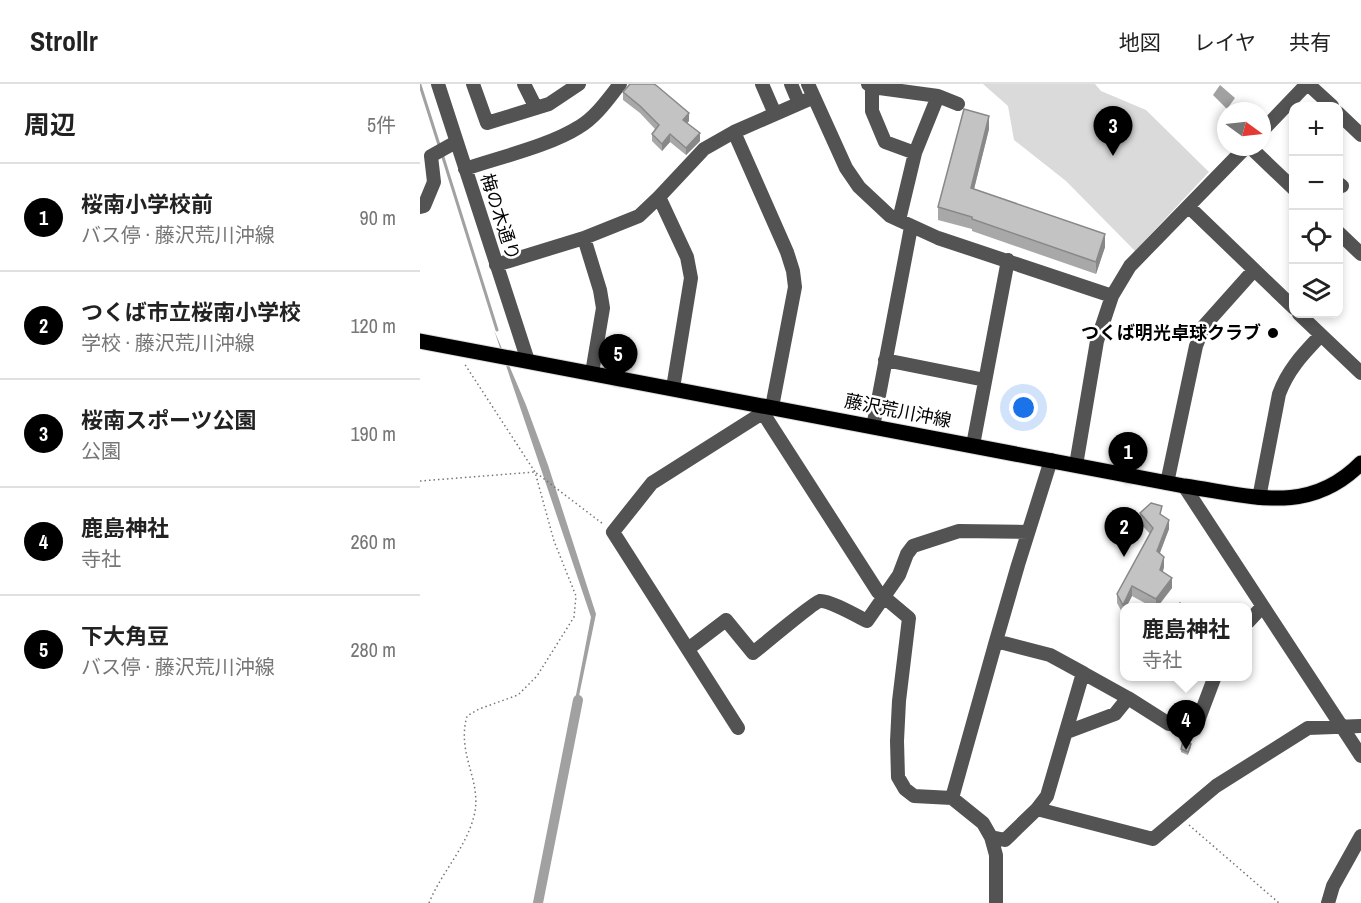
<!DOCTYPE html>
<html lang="ja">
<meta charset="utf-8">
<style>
:root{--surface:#fff;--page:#f2f2f2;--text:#222;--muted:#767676;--line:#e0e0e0;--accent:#000}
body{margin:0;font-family:"Archivo Narrow","Noto Sans JP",sans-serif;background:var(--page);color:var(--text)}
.controls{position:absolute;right:18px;top:18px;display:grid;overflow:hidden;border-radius:12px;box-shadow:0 3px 9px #0003}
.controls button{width:54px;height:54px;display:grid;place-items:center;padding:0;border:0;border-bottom:2px solid var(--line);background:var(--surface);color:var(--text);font:30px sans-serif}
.compass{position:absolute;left:797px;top:18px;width:54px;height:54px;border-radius:50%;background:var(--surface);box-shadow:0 3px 9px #0003;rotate:105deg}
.you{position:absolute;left:604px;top:324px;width:21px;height:21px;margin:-15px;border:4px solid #fff;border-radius:50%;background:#1a73e8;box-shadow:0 0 0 9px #1a73e833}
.badge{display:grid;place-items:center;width:39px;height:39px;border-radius:50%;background:var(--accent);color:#fff;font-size:20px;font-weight:700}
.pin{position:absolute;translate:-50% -50px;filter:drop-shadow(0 2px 3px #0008)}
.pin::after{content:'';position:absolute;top:32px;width:21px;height:18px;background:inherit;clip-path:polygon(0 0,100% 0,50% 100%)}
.popup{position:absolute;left:700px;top:519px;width:132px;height:78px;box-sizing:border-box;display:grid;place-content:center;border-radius:12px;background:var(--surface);filter:drop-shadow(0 2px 4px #0005);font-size:20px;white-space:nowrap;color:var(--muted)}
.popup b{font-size:22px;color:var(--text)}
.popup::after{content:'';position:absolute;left:50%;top:100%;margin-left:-12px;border:12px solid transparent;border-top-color:var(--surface)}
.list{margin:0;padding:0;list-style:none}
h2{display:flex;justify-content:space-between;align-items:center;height:78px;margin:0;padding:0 24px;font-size:26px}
h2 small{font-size:20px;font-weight:400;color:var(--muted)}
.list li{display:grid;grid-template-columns:39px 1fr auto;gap:18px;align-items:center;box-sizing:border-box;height:108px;padding:0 24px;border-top:2px solid var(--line)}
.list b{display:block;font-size:22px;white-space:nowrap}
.list p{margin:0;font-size:20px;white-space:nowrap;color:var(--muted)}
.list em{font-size:20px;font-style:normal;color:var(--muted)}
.icon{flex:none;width:33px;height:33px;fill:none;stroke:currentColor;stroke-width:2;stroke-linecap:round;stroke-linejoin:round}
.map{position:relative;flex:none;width:941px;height:819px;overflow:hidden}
header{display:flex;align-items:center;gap:36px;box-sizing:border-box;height:84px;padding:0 30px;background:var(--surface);border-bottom:2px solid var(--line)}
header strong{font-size:28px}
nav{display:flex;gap:33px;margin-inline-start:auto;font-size:21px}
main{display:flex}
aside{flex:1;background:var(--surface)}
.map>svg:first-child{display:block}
.green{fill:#dadada}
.water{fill:#a1a1a1}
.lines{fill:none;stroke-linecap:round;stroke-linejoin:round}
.stream{stroke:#a1a1a1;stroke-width:3}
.canal{stroke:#a1a1a1;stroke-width:10}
.major-casing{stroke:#dbdbdb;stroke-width:17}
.path{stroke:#757575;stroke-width:1.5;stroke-dasharray:1.5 3;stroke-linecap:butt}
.minor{stroke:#535353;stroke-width:14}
.major{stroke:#000;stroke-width:15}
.wall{fill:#a8a8a8}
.shaded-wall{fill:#888}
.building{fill:#c3c3c3;stroke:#888;stroke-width:1.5}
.poi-dot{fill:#000;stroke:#fff;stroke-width:2}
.labels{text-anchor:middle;stroke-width:5;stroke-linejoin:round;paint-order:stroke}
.street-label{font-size:18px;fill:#000;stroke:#fff}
.poi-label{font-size:18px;font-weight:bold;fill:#000;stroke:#fff;text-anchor:end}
</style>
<header>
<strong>Strollr</strong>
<nav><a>地図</a><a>レイヤ</a><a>共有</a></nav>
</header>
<main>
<aside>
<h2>周辺<small>5件</small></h2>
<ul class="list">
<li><span class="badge">1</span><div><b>桜南小学校前</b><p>バス停 · 藤沢荒川沖線</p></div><em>90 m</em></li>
<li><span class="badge">2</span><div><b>つくば市立桜南小学校</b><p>学校 · 藤沢荒川沖線</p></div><em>120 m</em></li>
<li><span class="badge">3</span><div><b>桜南スポーツ公園</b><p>公園</p></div><em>190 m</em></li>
<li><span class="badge">4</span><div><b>鹿島神社</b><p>寺社</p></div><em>260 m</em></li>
<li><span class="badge">5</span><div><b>下大角豆</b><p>バス停 · 藤沢荒川沖線</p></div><em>280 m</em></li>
</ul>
</aside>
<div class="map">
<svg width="941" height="819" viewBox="0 0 941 819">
<rect width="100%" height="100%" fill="#fff"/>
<path class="green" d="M563 0H675L681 7 726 26 789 88 715 167 646 97 594 56 588 22Z"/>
<path class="water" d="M800 1 815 14 807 25 793 11Z
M74 246 106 321 128 381 176 530 116 819 171 533Z"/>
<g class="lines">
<path class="stream" d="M0 1 20 64
M22 70 77 246"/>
<path class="canal" d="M118 819 158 616"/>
<defs>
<path id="major" d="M0 257 764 402C829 411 888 433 941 379"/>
</defs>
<use href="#major" class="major-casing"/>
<path class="path" d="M0 397 115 388 183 440
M769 741 859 819
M9 819C21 789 46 764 54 732 63 697 36 671 47 632L59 625 98 611 117 592 154 533 156 512 134 457 115 388 44 279"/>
<path class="minor" d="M18 0 108 277
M53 0 67 39 129 20 159 0
M104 0 116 24
M342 0 355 30
M371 0 379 19
M388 0 426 84 439 103 470 132 518 154 692 212
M448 0 452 3 518 12 538 20
M888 0 912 22
M452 3V27L465 58 495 69
M918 29 941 51
M842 47 887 0
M314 48 367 168 373 187 375 203 352 323 232 399 193 448 318 644
M830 63 874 105
M45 85C80 73 129 62 159 43 176 33 188 15 200 0
M918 99 922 102
M239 113 267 173 271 194 253 304
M0 123 4 122 14 98 11 72 36 58
M769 123 874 224
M479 136 495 69 518 12
M918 148 941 170
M164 154 180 206 183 224 172 289
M76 181 164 154 219 132 239 113 284 65 314 48 394 13
M879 230 941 289
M465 276 565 296
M343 329 458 508 489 534 479 617 477 657 478 693 485 705 494 712 532 714 563 739 571 753 576 771V819
M453 343 491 143
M553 361 588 176
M656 381 677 257 692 212 710 182 826 63
M747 399 776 262 784 242 834 186
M764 402 941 672
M839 414 859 310C868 285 884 269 901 251
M828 538 842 523
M268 565 306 536 333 569C343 561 394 518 400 517 409 516 437 532 447 537L479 491 487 470 493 462 539 447 608 448
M663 589 708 614
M647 648 695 630 708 614 749 640 775 645 795 592
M532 714 576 557
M617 725 733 755 796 702 888 644 941 642
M571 753 585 756 617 725 627 712 663 589 630 571 576 557 598 481 631 376
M908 819 913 802 941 752"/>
<use href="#major" class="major"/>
</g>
<path class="wall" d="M203 8 269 37 267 39 280 57 266 71 250 58 242 67 232 57V50L235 45 220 29 203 16Z
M569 45 554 105 685 163 676 190 552 147V145L518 136V123Z
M720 429 742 431 749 445 739 469 744 483 743 488 752 504 737 524H734L712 512 705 524V527L703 530 697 519V510L730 450 720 439Z
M771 663 768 671 761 668V665Z"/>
<path class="shaded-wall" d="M269 29V37L263 44V36Z
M569 32V45L551 117V104Z
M280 49V57L266 71V64Z
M250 50V58L242 67V60Z
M685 150V163L676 190V178Z
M749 436V445L737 477V467Z
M744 473V483L740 495V486Z
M752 494V504L736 524V515Z
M712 502V512L706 524H705V527L703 530V521Z"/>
<path class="building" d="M210 0H234L237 2 269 29 263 36 280 49 266 64 250 50 242 60 232 50 239 41 220 22 203 8Z
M544 25 569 32 551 104 685 150 676 178 552 135V133L518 123Z
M731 419 742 422 740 430 749 436 737 467 744 473 740 486 752 494 736 515 712 502 703 521 697 510 733 444 720 429Z
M760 519 767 524H758Z
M763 657 771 660 768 668 761 665Z"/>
<circle class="poi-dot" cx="853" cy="249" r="6"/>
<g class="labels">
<g class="street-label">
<text transform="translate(80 133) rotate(72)" y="6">梅の木通り</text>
<text transform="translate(478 327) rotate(11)" y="6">藤沢荒川沖線</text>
</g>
<g class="poi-label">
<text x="841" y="255">つくば明光卓球クラブ</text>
</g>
</g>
</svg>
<div class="controls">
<button>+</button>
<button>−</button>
<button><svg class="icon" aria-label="locate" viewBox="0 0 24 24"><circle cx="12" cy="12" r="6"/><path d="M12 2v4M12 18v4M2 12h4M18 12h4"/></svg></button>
<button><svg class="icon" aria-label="layers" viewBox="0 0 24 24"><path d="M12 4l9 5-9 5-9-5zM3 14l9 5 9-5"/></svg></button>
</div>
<svg class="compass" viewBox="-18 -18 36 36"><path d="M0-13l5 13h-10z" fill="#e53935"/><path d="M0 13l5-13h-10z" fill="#767676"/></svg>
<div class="you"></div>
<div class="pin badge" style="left:708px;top:398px">1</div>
<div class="pin badge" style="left:704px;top:473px">2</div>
<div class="pin badge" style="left:693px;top:72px">3</div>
<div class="pin badge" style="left:766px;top:666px">4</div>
<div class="popup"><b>鹿島神社</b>寺社</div>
<div class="pin badge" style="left:198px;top:300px">5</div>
</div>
</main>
